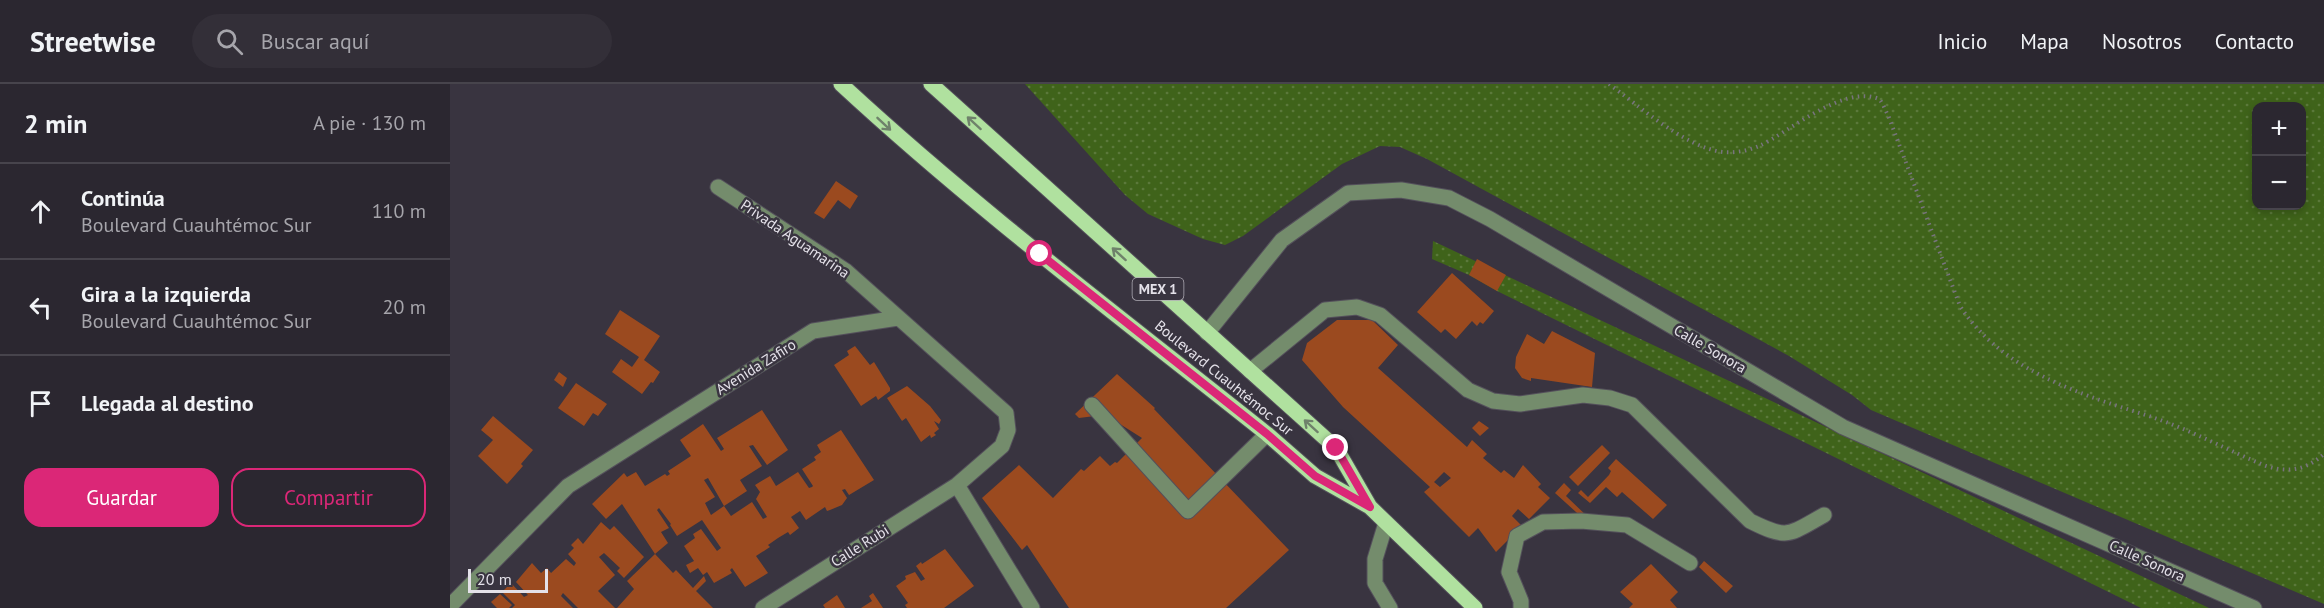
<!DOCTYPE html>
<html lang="es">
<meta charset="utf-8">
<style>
:root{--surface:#2b2730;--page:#332f38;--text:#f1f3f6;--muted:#a6a5ab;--line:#47444c;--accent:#db2777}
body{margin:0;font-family:"PT Sans",sans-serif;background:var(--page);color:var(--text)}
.controls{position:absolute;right:18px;top:18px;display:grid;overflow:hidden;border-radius:12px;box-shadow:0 3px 9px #0003}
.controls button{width:54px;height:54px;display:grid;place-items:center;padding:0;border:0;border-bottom:2px solid var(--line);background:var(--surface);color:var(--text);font:30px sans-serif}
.scale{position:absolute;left:18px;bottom:15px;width:80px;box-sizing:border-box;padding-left:6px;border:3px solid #e4e1e9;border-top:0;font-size:16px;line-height:21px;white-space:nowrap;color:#e4e1e9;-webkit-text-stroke:4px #393440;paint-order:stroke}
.stop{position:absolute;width:18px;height:18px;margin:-14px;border:4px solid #db2777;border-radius:50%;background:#fff}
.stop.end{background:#db2777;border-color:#fff;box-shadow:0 2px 6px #0008}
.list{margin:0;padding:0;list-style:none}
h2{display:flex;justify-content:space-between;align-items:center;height:78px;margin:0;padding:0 24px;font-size:26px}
h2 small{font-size:20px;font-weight:400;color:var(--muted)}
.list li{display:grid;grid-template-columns:39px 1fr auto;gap:18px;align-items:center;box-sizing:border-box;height:96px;padding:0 24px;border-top:2px solid var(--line)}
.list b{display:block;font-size:22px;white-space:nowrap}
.list p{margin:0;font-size:20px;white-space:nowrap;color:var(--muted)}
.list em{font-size:20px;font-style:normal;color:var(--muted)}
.actions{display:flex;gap:12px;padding:18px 24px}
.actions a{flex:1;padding:14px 0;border:2px solid var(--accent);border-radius:18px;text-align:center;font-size:21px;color:var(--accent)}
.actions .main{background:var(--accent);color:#fff}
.icon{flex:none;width:33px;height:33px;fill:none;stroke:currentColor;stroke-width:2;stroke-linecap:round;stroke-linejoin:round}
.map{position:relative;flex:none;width:1874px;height:524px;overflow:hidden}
header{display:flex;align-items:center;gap:36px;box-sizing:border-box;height:84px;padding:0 30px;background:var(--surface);border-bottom:2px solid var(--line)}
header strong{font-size:28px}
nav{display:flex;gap:33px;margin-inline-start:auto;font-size:21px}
.search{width:420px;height:54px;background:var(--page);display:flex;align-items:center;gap:15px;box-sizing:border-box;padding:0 21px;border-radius:33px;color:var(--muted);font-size:22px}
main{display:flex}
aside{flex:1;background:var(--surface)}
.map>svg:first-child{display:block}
.grass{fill:url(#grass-dots);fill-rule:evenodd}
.building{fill:#9b4a1f;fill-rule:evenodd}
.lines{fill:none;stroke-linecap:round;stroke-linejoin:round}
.minor-casing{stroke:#54505b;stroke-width:17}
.major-casing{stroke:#54505b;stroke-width:17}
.path{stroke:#78747e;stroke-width:4;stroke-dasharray:1.5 4.5;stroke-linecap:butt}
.minor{stroke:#748c6c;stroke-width:15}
.major{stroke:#b0e19f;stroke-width:15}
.oneway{stroke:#6f826b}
.route{stroke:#db2777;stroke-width:8}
.labels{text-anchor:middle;stroke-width:5;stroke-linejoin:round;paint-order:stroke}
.shield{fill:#393440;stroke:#b1adb6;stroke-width:1.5}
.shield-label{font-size:14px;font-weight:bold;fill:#e4e1e9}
.street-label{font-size:15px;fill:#e4e1e9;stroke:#393440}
</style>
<header>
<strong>Streetwise</strong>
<div class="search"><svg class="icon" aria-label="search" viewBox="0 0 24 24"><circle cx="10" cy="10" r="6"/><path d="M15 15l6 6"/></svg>Buscar aquí</div>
<nav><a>Inicio</a><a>Mapa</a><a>Nosotros</a><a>Contacto</a></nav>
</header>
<main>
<aside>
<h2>2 min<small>A pie · 130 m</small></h2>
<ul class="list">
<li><svg class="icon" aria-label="ahead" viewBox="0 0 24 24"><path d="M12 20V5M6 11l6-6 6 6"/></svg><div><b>Continúa</b><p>Boulevard Cuauhtémoc Sur</p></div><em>110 m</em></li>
<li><svg class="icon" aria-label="left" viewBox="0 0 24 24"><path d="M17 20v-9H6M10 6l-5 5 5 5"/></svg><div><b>Gira a la izquierda</b><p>Boulevard Cuauhtémoc Sur</p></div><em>20 m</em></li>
<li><svg class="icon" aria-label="arrive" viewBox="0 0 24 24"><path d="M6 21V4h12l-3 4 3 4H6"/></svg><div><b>Llegada al destino</b></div></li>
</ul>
<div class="actions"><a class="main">Guardar</a><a>Compartir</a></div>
</aside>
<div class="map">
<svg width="1874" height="524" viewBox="0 0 1874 524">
<defs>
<pattern id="grass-dots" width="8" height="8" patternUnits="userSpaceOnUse" patternTransform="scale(1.5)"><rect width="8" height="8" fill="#3f631a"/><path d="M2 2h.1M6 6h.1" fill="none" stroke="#5b793b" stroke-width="1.8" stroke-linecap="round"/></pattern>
</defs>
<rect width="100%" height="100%" fill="#393440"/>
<path class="grass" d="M575 0H1874V520L1421 326 1402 311 1339 272 977 75 950 63 930 62 892 80 793 152 775 161 753 155 698 130 675 111ZM1852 22V122H1806V22Z
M983 157 1759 524H1691L1047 207 1019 191 982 175Z"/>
<path class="building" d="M386 97 408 112 400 125 388 116 374 135 364 129Z
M1027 175 1056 191 1047 207 1019 191Z
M1002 189 1044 227 1033 240 1030 238 1027 242 1022 237 1006 255 995 245 991 249 967 228Z
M170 226 210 252 194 276 210 288 203 299 201 298 192 310 162 288 171 275 182 283 189 273 155 250Z
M887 236H922L948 261 928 284 1017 363 1022 356 1037 370 1033 374 1051 389 1054 386 1064 394 1073 381 1091 400 1088 403 1100 414 1079 435 1068 425 1062 432 1072 442 1046 468 1028 444 1019 453 974 408 980 403 893 323 852 276 857 259ZM994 388 1001 394 990 403 984 398Z
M1102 247 1145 269 1142 303 1081 294V297L1072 294 1065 284 1066 273 1077 250 1094 260Z
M405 262 420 281 424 278 440 304V307L428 316 426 312 411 322 384 281 399 271 397 267Z
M109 288 117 294 113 303 104 296Z
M667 290 705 324 704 325 839 466 776 524H619L577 461 572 466 532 414 569 381 603 414 631 385 634 387 650 372 660 382 665 378 667 379 692 354 662 335 645 332 629 334 625 330Z
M126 299 157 320 148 332 143 329 134 342 108 324Z
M457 302 480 322 491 336 489 340 484 337 489 345 484 349 486 351 481 354 480 351 471 358 456 334 452 337 437 314Z
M312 326 338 366 317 381 303 361 299 362 312 382 290 396 297 407 274 422 258 394 254 396 265 413 255 419 261 431 274 422 281 432 302 418 313 435 317 433 306 415 310 408 305 401 320 392 326 402 348 388 359 404 362 403 363 402 352 385 366 376 364 373 371 368 367 361 391 346 424 396 399 411 395 405 392 406 397 414 392 421 380 426 377 427 375 423 356 436 350 427 341 433 349 444 340 451 338 448 328 454 318 461 320 463 306 472 318 489 295 503 282 484 280 486 282 489 264 499 257 488 253 491 248 484 240 489 236 481 244 477 234 462 245 454 243 450 251 445 267 467 271 464 252 436 227 452 220 441 221 440 209 424 207 426 219 444 211 448 218 459 205 470 172 420 156 435 142 420 174 389 177 393 186 388 195 402 215 390 217 392 220 390 218 387 241 372 230 356 253 340 271 367 274 365 267 354Z
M43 332 83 366 71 380 73 382 57 400 28 372 43 356 31 346Z
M1029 337 1039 344 1030 352 1022 344Z
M1152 361 1160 369 1128 402 1119 393Z
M1166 375 1217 421 1203 435 1172 408 1167 413 1156 403 1140 419 1128 409 1131 406 1138 413 1159 391 1161 387 1158 384Z
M1114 399 1121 406 1116 412 1140 435 1137 438 1105 409Z
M151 438 160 446 164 442 194 473 174 494 167 487 170 484 154 469 149 473 165 491 148 507 165 524H128L113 509 111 512 123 524H62L65 521 52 508 61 499 74 513 78 511 66 498 82 479 91 489 97 484 101 489 116 475 124 482 126 479 118 470 124 464 121 461 128 454 133 460Z
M495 465 524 502 494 524H457L455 521 458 519 446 502 456 495 455 492 465 488 471 497 475 495 466 482 471 478 472 480Z
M205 470 223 489 226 486 243 504 254 492 256 497 246 507 263 524H167L184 505 177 497Z
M1254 477 1283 502 1276 509 1249 483Z
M1201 480 1228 508 1220 516 1227 524H1179L1183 520 1170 508Z
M423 509 433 524H411L422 517 419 512Z
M50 510 62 521 59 524H47L41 518Z
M387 511 395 524H375L373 521Z"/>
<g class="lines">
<defs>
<path id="minor" d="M268 103 396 187 556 329 558 346 552 362 507 401 313 524
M757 249 832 156 898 109 951 106 999 114 1040 135 1393 343 1804 524
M800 287 875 226 907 223 930 231 1018 306 1043 317 1070 320 1133 311 1160 314 1182 321 1300 437C1338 456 1338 451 1374 431
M642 321 738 427 817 350
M507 401 582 524
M936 439 925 475V499L940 524
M0 522 118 402 363 247 448 234
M1071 524V517L1059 488 1067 452 1093 438 1131 437 1177 441 1240 479"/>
<path id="major" d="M391 0C526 125 674 236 817 350L865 392 920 423
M481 0 886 364 920 423 1025 524"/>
</defs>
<use href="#minor" class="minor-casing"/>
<use href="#major" class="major-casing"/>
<path class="path" d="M1159 0C1189 22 1236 64 1273 68 1285 69 1297 67 1309 62 1338 49 1393 0 1429 15 1433 19 1435 26 1438 31L1510 222C1551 286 1629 310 1699 332 1739 345 1777 366 1816 382 1839 389 1856 386 1874 370"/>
<use href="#minor" class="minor"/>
<use href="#major" class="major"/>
</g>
<defs><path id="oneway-shaft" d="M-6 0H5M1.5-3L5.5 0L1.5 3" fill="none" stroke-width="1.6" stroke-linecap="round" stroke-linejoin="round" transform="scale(1.5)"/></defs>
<g class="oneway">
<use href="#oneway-shaft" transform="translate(524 39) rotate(-138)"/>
<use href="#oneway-shaft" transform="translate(434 40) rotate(43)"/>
<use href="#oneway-shaft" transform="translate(669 170) rotate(-138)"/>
<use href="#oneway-shaft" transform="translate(861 342) rotate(-138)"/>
</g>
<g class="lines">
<path class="route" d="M590 170 817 350 865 392 920 423 886 364"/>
</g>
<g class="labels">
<rect class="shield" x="682.5" y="194" width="51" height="22" rx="4.5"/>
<g class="shield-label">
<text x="708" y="210">MEX 1</text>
</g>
<g class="street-label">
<text transform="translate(345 155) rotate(34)" y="5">Privada Aguamarina</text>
<text transform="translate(1260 265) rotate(30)" y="5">Calle Sonora</text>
<text transform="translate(306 283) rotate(-32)" y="5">Avenida Zafiro</text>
<text transform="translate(774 294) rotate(39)" y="5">Boulevard Cuauhtémoc Sur</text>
<text transform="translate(410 462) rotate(-32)" y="5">Calle Rubi</text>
<text transform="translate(1697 477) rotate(24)" y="5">Calle Sonora</text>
</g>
</g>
</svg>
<div class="controls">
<button>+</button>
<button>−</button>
</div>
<div class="scale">20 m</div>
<div class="stop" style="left:590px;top:170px"></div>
<div class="stop end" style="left:886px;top:364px"></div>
</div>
</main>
